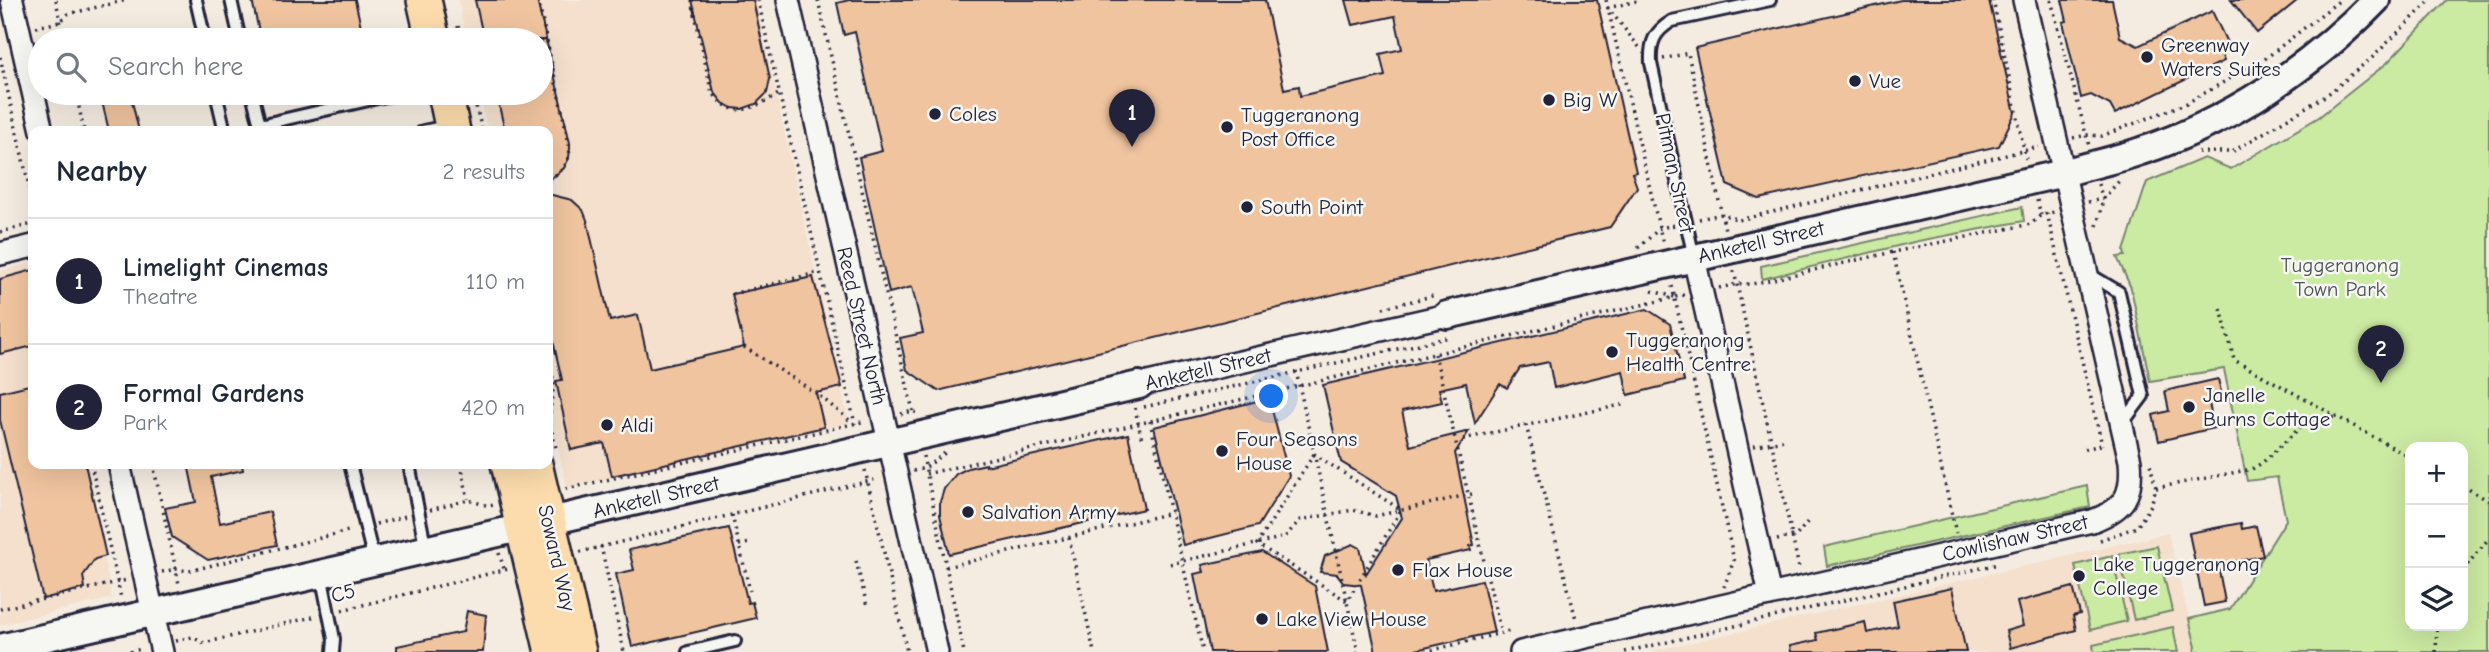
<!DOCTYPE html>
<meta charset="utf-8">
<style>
:root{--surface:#fff;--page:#f2f2f3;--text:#1f2937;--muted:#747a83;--line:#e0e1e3;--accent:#22223b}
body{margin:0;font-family:"Comic Neue",sans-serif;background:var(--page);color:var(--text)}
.controls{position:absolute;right:21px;bottom:21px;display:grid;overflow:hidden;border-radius:14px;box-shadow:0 7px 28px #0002}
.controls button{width:63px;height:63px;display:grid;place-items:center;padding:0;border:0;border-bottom:2px solid var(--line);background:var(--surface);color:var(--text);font:35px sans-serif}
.you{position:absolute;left:1272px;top:397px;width:24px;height:24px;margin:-18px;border:5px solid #fff;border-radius:50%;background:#1a73e8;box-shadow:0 0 0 10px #1a73e833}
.badge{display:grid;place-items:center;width:46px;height:46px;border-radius:50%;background:var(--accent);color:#fff;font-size:23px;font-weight:700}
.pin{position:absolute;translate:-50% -58px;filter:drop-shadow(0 2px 4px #0008)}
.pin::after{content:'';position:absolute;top:37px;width:24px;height:21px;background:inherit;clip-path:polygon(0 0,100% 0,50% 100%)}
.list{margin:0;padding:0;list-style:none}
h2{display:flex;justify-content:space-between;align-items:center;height:91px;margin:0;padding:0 28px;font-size:30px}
h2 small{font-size:23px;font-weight:400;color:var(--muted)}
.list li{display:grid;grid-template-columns:46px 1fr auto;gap:21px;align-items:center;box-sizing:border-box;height:126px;padding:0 28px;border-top:2px solid var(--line)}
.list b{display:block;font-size:26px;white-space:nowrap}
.list p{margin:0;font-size:23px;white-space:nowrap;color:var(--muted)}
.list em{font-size:23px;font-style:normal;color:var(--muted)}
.icon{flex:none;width:38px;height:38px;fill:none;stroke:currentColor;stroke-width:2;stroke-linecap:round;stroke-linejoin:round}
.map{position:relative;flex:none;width:2489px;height:652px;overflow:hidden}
.search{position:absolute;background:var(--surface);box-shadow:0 7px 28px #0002;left:28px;top:28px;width:525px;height:77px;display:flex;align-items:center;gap:18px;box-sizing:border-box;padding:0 24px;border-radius:38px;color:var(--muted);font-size:26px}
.panel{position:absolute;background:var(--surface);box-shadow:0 7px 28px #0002;left:28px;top:126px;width:525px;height:343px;border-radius:14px}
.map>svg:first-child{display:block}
.built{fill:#f4e0cd}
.green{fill:#cbeaa2;stroke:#76866e;stroke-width:2;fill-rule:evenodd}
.building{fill:#f0c49f;stroke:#22223b;stroke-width:2}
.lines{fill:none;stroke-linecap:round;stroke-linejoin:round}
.service-casing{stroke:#22223b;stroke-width:16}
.minor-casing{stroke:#22223b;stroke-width:26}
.tertiary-casing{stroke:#22223b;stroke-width:32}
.primary-casing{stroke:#22223b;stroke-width:38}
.path{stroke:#22223b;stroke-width:3.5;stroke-dasharray:2 5;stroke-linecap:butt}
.service{stroke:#f6f6f2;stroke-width:10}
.minor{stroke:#f6f6f2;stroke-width:21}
.tertiary{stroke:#f6f6f2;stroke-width:26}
.primary{stroke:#fcdcac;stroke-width:33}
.poi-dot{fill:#22223b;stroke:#f6f6f2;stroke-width:2.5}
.labels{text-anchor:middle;stroke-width:5;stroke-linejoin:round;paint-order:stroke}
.poi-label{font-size:21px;fill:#22223b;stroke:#f6f6f2;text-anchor:start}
.street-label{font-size:21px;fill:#22223b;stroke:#f6f6f2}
.park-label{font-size:21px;fill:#4c5455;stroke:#f6f6f2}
</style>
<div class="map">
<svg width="2489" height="652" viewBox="0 0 2489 652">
<rect width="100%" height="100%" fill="#f5ece1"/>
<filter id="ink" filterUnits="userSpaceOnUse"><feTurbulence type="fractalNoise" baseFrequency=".0143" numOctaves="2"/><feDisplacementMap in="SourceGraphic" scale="14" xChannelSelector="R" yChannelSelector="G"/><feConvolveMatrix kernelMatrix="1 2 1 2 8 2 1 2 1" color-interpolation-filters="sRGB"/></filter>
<g filter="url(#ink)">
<path class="built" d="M458 0H755L849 423 567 488 548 401V131H488L479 93H541V40H467Z
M33 263V464H84L112 598 0 625V271Z
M2168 533 2196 647 2194 652H1649Z"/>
<path class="green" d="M2447 0H2489V652H2194L2196 647 2189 619 2230 609 2286 520 2277 477 2247 481 2224 369 2150 381 2131 288 2117 257 2125 256 2124 251 2147 182 2204 158 2231 169 2319 117 2387 63ZM2410 447H2463V626H2410Z
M2022 207 2024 221 1918 241 1762 279 1761 266Z
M2087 486 2090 507 1827 566 1824 547Z
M2157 546 2172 611 2134 620 2119 554Z
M2112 556 2127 621 2090 630 2075 565Z
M2173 627 2178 652H2094L2093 645Z"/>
<path class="building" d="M252 0H355L364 40H294L291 29 260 36Z
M475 0H537L570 143V148L569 158 564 168 548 181V131H505L496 93H541V41L546 40H484Z
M692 0H753L770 79 767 93 756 104 742 109 732 108 723 103 714 92Z
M849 0H1265L1284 89 1299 86 1300 96 1385 76 1380 54 1402 49 1395 16 1353 25 1346 0H1597L1636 172 1632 173 1637 187 1610 227 938 391 907 370 900 338 923 333 912 287 889 293 859 157 882 151 855 32 844 35 837 3Z
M1901 0H1989L2015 113 1999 146 1759 199 1727 185 1695 48Z
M2062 0H2112L2120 37 2138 46 2212 11 2230 49 2221 53 2224 61 2115 114 2110 105 2091 95 2081 98 2063 22 2067 21Z
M2231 0H2298L2257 33Z
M100 93H130L139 131H109Z
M548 194 572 200 583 210 587 220 610 321 638 315 650 369 744 347 732 294 813 277 842 387 816 393 824 427 612 476 604 443 571 450 556 381 562 380 548 319Z
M33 270V346L0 354V279Z
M1647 309 1670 324 1684 381 1628 395 1623 371 1554 388 1549 362 1520 368 1507 388 1500 384 1475 423 1466 383 1439 389 1442 402 1402 411 1410 446 1469 431 1455 453 1474 545 1470 546 1471 550 1426 560 1433 591 1482 580 1494 632 1407 652H1376L1361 585 1344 583 1337 574 1320 572 1325 556 1353 544 1360 548 1366 574 1402 518 1396 496 1341 462 1323 385Z
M2218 379 2223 400 2209 403 2214 428 2159 441 2153 415 2169 411 2165 391Z
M33 384V464H85L106 556 95 559 83 576 85 588 43 599 0 420V392Z
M1269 398 1289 476 1258 526 1183 545 1154 427Z
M1128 434 1144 509 949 554 940 515V502L944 489 956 474 968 468 986 464V466Z
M188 464H242L243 470 211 477 220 523 270 512 277 545 208 560 172 537 165 508 196 502Z
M2241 523 2242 529 2256 526 2263 556 2218 565 2225 602 2204 606 2189 533Z
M729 528 748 603 752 602 756 618 632 647 616 574 634 570 629 550Z
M1262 552 1315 586 1328 652H1210L1194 574 1204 572 1202 565Z
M2073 587 2080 614 2073 616 2076 630 2010 648 2006 631 2023 626 2017 602Z
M1952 588 1966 652H1791L1790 646 1818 640 1816 633 1865 622 1867 633 1898 626 1893 601Z
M467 611 486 615 483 652H397V646L463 632Z"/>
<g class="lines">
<defs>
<path id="service" d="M196 0 205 40
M231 0 240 40
M216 93 223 123
M252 93 260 125 399 93
M423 131 448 126
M1694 258 1651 63C1650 42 1654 32 1672 21L1770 0
M2089 274 2119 292 2143 396 2122 424
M350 464 374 561
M409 464 426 550
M321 574 334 639 333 652
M688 652 735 641"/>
<path id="minor" d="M12 0 42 131
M788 0 937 652
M0 254 33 246
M1694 258 1770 595
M1139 385 1447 315
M119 464 162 652
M1521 652 2092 521C2125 509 2133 495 2130 461L2024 0"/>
<path id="tertiary" d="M1447 315 2064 173C2089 165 2116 160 2141 151 2230 122 2311 67 2376 0
M0 648 1139 385"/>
<path id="primary" d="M424 0 433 40
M445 93 453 131
M508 464 552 652
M535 464 579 652"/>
</defs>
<use href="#service" class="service-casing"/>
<use href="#minor" class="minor-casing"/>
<use href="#tertiary" class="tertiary-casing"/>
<use href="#primary" class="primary-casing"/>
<path class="path" d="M56 0 64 40
M538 0 570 148C569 163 562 173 548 179
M692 0 711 90C732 122 752 109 780 93
M758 0 855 424
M818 0 913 411
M1606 0 1663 244
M1993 0 2026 159
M2051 0 2089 146
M458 26 461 40
M36 27 60 22 68 14 127 0
M1639 47 1608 8 1641 0
M0 57 33 204
M1663 59 1688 53 1725 230
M76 93 84 131
M473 93 482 131
M2073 138 2087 135 2102 136 2187 103 2266 58 2340 0
M2198 152H2232L2328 94 2374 56 2431 0
M2098 184 2103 199
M2037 200 2041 215
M2088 202 2103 199
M2047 213 2102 445
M1699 219 1722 214 1739 220 2039 147
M2097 226 2103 199 2119 181
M0 232 33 224
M1638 248 1660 228 1675 225
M1893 252 1956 533
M1734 271 1799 568
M1672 286 1734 560 1724 587
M1719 288 1737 284H1752L1893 252 2031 224 2041 215 2054 212
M1652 291 1675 297
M732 294 820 272
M1383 308 1436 295
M2221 309 2234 360 2410 457
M744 347 816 393 853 423
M1435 354 1501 633
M548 356 554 383 549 420 556 448
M1296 371 1358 652
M1144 407 1450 337
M1135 408 1142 441
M901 414 913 411 917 413
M1150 421 1203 652
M1526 425 1576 619
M1463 439 1626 404
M1754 446 1783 440
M2085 449 2101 445
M1314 454 1401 510 1347 601 1257 544Z
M923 456 964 652
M91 464 121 598
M153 464 179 584
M461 464 468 499
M865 470 907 652
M913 471 925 468 945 453
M926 474 1684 295
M2463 486 2489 501
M2156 488 2252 469 2262 463 2306 422 2314 419 2336 417
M566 489 866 421
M430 510 468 500 489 506 494 505
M732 515 750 591
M376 524 406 516
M1069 538 1094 652
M1777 540 1797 535 1809 520
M2100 540 2137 527 2151 505 2156 488 2150 464
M739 545 750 543
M601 546 624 652
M580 552 878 479
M499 553 505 572
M856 561 867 606
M1170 564 1285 537 1300 520 1353 510 1376 516 1476 493
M946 567 1171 513
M2463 570 2489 538
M162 572 175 569 189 571 352 530
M0 609 127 580
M342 610 508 569
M176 641 192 637 204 643 317 616
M130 652 141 649
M1425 652 1509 631
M1625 652 1998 564
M2436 652 2437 626"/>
<use href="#service" class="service"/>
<use href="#minor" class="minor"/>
<use href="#tertiary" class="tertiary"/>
<use href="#primary" class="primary"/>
</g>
</g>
<g class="poi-dot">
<circle cx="2147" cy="57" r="7"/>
<circle cx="1855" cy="81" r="7"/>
<circle cx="1549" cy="100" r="7"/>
<circle cx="935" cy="114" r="7"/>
<circle cx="1227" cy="127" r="7"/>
<circle cx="1247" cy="207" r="7"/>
<circle cx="1612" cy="352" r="7"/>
<circle cx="2189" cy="407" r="7"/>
<circle cx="607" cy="425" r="7"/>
<circle cx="1222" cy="451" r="7"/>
<circle cx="968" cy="512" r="7"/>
<circle cx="1398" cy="570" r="7"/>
<circle cx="2079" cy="576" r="7"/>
<circle cx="1262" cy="619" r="7"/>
</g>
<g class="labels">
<g class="poi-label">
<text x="2161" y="52">Greenway<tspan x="2161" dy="24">Waters Suites</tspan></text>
<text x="1869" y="88">Vue</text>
<text x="1563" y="107">Big W</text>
<text x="949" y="121">Coles</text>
<text x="1241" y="122">Tuggeranong<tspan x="1241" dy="24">Post Office</tspan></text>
<text x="1261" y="214">South Point</text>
<text x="1626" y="347">Tuggeranong<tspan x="1626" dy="24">Health Centre</tspan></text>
<text x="2203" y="402">Janelle<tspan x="2203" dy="24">Burns Cottage</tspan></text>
<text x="621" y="432">Aldi</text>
<text x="1236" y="446">Four Seasons<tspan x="1236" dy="24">House</tspan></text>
<text x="982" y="519">Salvation Army</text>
<text x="2093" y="571">Lake Tuggeranong<tspan x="2093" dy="24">College</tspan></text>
<text x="1412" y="577">Flax House</text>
<text x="1276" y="626">Lake View House</text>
</g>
<g class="street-label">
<text transform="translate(1675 173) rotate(78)" y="7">Pitman Street</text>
<text transform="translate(1761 242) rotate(-13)" y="7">Anketell Street</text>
<text transform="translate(862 326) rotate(77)" y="7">Reed Street North</text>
<text transform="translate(1208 369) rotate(-13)" y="7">Anketell Street</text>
<text transform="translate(656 497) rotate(-13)" y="7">Anketell Street</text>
<text transform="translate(2015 538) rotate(-13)" y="7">Cowlishaw Street</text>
<text transform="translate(557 558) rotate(77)" y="7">Soward Way</text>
<text transform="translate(343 593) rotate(-14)" y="7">C5</text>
</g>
<g class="park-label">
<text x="2340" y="272">Tuggeranong<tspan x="2340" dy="24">Town Park</tspan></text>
</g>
</g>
</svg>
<div class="controls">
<button>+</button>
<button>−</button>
<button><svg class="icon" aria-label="layers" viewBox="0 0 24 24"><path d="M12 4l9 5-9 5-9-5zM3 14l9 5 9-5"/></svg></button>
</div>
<div class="you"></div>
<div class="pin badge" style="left:1132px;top:147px">1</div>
<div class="pin badge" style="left:2381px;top:383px">2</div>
<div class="search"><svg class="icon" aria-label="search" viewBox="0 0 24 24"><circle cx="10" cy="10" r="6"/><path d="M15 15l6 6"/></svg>Search here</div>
<section class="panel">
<h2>Nearby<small>2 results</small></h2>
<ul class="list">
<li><span class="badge">1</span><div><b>Limelight Cinemas</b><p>Theatre</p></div><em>110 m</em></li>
<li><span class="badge">2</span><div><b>Formal Gardens</b><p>Park</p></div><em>420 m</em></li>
</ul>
</section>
</div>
